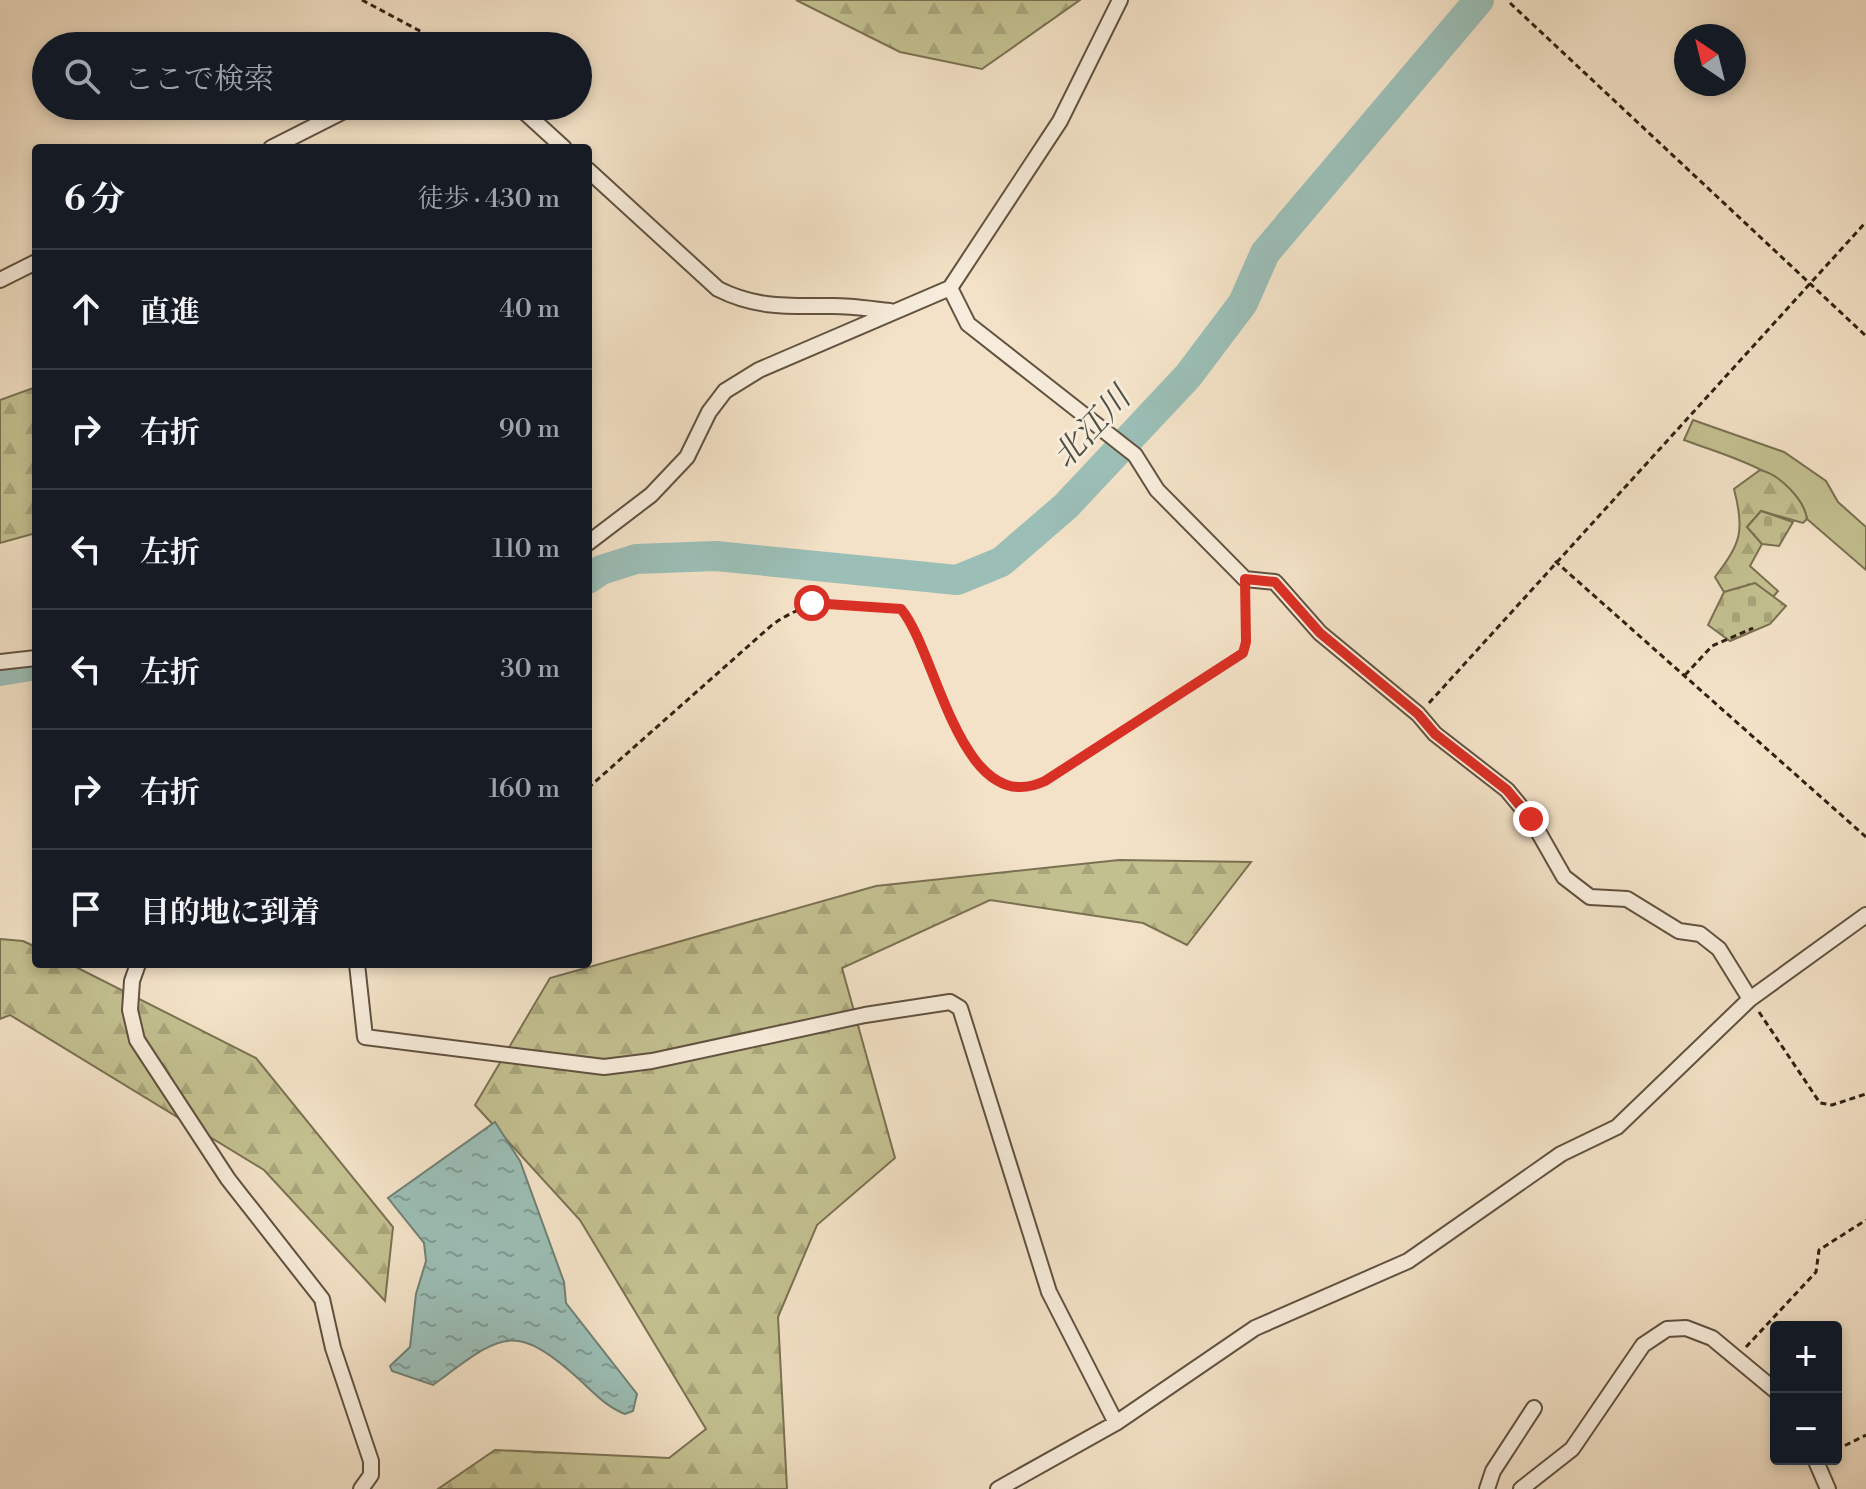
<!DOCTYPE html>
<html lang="ja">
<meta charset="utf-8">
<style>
:root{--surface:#171b24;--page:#20242c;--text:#f1f3f6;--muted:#9ea1a6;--line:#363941}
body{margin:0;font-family:"Libre Bodoni","Noto Serif JP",serif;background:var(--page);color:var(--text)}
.controls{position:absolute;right:24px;bottom:24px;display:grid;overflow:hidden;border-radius:8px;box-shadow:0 4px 12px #0003}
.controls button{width:72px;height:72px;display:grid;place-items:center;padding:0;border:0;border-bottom:2px solid var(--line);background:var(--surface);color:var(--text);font:40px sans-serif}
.compass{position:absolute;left:1674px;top:24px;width:72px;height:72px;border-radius:50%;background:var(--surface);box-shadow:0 4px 12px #0003;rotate:325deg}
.stop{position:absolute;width:24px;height:24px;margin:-18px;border:6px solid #d93025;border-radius:50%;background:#fff}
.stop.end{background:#d93025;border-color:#fff;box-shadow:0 2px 8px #0008}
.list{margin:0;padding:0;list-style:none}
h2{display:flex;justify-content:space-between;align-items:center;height:104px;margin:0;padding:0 32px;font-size:34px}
h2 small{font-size:26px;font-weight:400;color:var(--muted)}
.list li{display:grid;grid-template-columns:52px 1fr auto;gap:24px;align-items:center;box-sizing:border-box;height:120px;padding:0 32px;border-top:2px solid var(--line)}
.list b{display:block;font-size:30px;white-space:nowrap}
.list em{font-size:26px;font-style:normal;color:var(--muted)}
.icon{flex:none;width:44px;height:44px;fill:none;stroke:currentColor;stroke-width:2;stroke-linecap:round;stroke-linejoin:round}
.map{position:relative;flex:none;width:1866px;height:1489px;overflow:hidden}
.search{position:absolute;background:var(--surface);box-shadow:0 4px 12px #0003;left:32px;top:32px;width:560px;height:88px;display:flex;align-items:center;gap:20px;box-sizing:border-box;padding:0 28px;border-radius:44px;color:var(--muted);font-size:30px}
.panel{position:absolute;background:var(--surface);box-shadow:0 4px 12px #0003;left:32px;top:144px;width:560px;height:824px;border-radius:8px}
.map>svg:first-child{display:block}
.green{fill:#c3c090;stroke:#7a7152;stroke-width:2}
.forest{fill:url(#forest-firs);stroke:#7a7152;stroke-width:2}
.cemetery{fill:url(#cemetery-stones);stroke:#7a7152;stroke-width:2}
.water{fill:url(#water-ripples);stroke:#708075;stroke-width:2}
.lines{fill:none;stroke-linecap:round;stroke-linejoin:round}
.river{stroke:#9bbeb6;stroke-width:30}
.minor-casing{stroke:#615240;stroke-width:18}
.path{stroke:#302213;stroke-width:3;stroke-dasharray:6 4;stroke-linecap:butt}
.minor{stroke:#f7ecdb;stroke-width:14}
.route{stroke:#d93025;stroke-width:10}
.labels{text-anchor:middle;stroke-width:6;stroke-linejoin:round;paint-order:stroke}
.water-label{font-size:32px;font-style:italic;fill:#505144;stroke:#f7ecdb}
</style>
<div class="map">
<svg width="1866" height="1489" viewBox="0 0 1866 1489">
<defs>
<pattern id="forest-firs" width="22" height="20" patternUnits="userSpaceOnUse" patternTransform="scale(2)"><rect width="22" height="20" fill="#c3c090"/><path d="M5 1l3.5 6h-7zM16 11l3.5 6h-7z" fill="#a8a57b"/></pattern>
<pattern id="cemetery-stones" width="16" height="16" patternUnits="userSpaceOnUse" patternTransform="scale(2)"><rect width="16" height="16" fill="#c3c090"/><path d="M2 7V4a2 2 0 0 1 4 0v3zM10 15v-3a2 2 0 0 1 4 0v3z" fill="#a8a57b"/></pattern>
<pattern id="water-ripples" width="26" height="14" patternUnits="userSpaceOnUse" patternTransform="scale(2)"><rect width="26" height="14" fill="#9bbeb6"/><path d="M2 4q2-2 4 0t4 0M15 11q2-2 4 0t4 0" fill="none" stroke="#7f9a93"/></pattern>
</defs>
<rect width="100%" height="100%" fill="#f3e2c7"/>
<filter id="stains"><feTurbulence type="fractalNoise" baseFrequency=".0025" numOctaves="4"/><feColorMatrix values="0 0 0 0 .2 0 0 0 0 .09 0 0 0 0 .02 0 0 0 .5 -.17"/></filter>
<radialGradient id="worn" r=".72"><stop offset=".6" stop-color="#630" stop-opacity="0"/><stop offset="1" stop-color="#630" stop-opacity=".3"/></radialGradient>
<path class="green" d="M1693 420 1784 452 1826 481 1838 502 1866 527V570L1807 519C1799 473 1723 455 1684 440Z"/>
<path class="forest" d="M796 0H1080L982 69 900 52Z
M33 388 36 389V533L0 543V400Z
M1760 470C1779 474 1804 499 1807 519L1803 523 1761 511 1747 527 1762 544 1750 566 1778 591 1773 597 1755 583 1724 592 1715 577C1741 543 1745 531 1734 489Z
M1119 860 1251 862 1187 945 1143 923 990 900 842 968 895 1158 817 1225 778 1317 787 1489H438L495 1450 669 1458 706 1429 580 1220 475 1105 550 978 876 886Z
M0 939 23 941 36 947V964H70L256 1058 393 1227 385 1301 264 1170 10 1015 0 1019Z"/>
<path class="cemetery" d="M1761 511 1793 522 1779 546 1762 544 1747 527Z
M1755 583 1786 606 1770 624 1730 641 1708 625 1724 592Z"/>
<path class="water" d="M495 1122 520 1161 564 1282 566 1303 637 1394 633 1411 625 1414C607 1407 595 1394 581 1381 512 1318 500 1336 433 1385L392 1371 390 1366 410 1347 416 1294 426 1261 424 1243 388 1198Z"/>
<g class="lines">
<path class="river" d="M588 579 601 570 636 559 716 556 957 580 1001 562 1066 506 1188 376 1243 303 1265 253 1479 0
M0 671 36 665"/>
<defs>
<path id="minor" d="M518 106 564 148
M271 148 354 106
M588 170 718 289C758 309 790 306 833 306 852 306 871 309 890 311
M0 280 36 262
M950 288 968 324 1135 455 1157 490 1245 579 1275 582 1320 633 1418 714 1435 734 1507 790 1531 819 1564 877 1590 897 1627 899 1679 931 1700 934 1719 949 1750 999
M588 543 651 495 687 457 709 412 725 391 759 370 950 288 1060 121 1120 0
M0 662 36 658
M138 964 132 981 130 1010 137 1040 228 1179 322 1299 333 1348 371 1461V1475L361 1489
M357 964 365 1037 604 1067 652 1061 865 1015 950 1002 960 1008 1049 1292 1116 1423
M1815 1459 1828 1489
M998 1489 1116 1423 1255 1328 1408 1261 1561 1154 1617 1127 1750 999 1866 915
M1487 1489 1493 1471 1534 1408
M1521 1489 1572 1449 1643 1345 1667 1329 1686 1328 1712 1338 1776 1391"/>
</defs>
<use href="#minor" class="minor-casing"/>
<path class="path" d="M362 0 448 46
M1510 3 1866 336
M1555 561 1866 837
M1685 675 1712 646 1753 628
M1429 703 1866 222
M588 788 772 625C818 592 848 604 901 609 913 623 915 638 922 654 941 698 974 797 1034 786L1243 653 1245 596
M1759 1012 1820 1103 1832 1105 1866 1094
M1746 1347 1816 1272 1819 1250 1866 1220
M1836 1450 1866 1435"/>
<use href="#minor" class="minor"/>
</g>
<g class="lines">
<path class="route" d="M812 603 901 609C937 651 960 821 1045 781L1243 653 1246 642 1245 579 1275 582 1320 633 1418 714 1435 734 1507 790 1531 819"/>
</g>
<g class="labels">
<g class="water-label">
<text transform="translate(1091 427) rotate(-47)" y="11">北江川</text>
</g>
</g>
<rect width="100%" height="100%" filter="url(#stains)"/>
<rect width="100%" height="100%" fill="url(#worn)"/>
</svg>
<div class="controls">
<button>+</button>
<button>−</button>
</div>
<svg class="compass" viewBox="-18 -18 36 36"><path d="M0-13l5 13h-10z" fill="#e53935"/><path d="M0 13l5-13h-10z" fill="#9ea1a6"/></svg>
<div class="stop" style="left:812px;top:603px"></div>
<div class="stop end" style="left:1531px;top:819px"></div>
<div class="search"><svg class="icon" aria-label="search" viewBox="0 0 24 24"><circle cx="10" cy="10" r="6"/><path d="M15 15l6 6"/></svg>ここで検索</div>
<section class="panel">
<h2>6 分<small>徒歩 · 430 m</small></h2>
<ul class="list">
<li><svg class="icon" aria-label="ahead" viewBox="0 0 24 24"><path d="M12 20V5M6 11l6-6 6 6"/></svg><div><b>直進</b></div><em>40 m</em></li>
<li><svg class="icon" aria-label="right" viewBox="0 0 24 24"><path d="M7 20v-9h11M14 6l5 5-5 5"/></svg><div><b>右折</b></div><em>90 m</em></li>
<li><svg class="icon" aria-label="left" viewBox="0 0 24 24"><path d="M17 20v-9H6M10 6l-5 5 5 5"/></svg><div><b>左折</b></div><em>110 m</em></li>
<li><svg class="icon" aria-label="left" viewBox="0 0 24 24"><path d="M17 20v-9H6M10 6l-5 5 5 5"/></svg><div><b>左折</b></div><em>30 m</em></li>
<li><svg class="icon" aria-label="right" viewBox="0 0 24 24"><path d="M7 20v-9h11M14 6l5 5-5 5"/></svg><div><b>右折</b></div><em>160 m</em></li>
<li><svg class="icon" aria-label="arrive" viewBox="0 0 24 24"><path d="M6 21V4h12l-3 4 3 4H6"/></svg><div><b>目的地に到着</b></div></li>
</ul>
</section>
</div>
